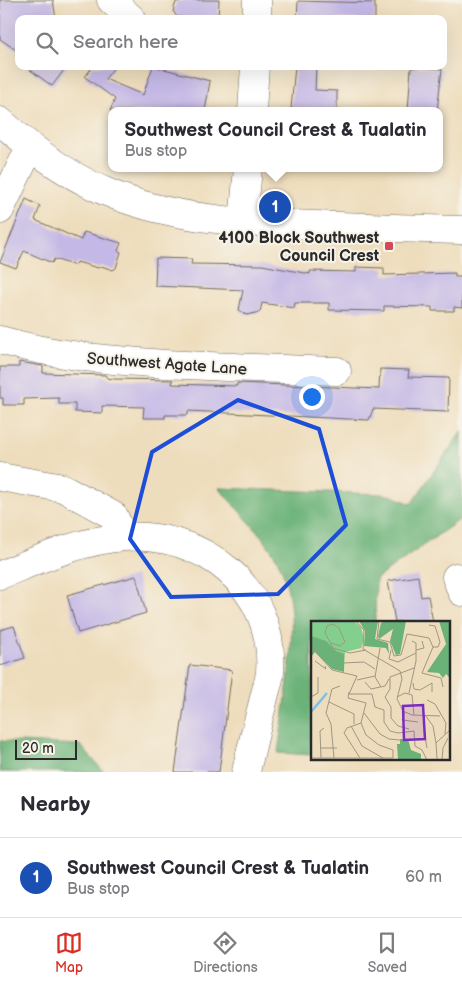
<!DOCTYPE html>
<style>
:root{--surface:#fff;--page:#f7f7f7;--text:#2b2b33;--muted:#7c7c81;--line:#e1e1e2;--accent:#d93025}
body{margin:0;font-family:"Balsamiq Sans",sans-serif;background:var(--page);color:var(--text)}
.scale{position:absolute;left:15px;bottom:12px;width:62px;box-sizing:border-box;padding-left:5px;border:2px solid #2b2b2b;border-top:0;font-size:14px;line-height:18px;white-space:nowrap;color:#2b2b2b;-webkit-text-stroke:4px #f7f3e8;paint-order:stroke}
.you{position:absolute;left:311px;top:396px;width:18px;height:18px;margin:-12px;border:4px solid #fff;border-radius:50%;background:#1a73e8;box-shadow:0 0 0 8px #1a73e833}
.badge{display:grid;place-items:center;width:32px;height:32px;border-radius:50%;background:var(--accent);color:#fff;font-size:16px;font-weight:700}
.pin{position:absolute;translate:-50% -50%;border:2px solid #fff;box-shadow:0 1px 5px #0006}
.popup{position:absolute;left:108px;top:107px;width:335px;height:65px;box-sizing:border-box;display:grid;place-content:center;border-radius:10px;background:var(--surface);filter:drop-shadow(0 1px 4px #0005);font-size:16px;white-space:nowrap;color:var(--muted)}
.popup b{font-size:19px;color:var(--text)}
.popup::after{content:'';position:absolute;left:50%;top:100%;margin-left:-10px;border:10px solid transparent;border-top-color:var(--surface)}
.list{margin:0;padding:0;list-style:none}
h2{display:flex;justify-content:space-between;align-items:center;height:65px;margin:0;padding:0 20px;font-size:21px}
h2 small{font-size:16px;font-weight:400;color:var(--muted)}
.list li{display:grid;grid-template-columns:32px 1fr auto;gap:15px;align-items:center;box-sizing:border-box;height:80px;padding:0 20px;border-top:1px solid var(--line)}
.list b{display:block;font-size:19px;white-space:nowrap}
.list p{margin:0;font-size:16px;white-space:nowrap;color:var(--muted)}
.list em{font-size:16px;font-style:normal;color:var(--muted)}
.icon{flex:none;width:28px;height:28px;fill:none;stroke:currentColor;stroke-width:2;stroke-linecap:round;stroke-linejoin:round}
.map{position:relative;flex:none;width:462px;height:772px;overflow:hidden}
.search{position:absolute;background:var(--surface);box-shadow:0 5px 20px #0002;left:15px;right:15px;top:15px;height:55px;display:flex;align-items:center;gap:12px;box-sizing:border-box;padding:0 18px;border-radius:10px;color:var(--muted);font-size:19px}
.sheet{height:145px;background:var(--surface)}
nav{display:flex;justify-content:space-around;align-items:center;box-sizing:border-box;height:70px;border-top:1px solid var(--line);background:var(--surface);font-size:14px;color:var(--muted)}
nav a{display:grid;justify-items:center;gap:2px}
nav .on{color:var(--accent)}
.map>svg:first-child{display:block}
.forest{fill:#6ab278;stroke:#4a6e52}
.building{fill:#c4b8e6}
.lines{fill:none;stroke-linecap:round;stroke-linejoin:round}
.minor-casing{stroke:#6f695e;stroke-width:29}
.minor{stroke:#fff;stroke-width:28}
.marked{fill:none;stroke:#1d4ed8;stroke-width:4;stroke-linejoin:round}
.poi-dot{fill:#d1495b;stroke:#f7f3e8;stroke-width:2}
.labels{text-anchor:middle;stroke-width:4;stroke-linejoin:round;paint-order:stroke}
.poi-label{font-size:16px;font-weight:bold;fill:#2b2b2b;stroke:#f7f3e8;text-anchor:end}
.street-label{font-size:16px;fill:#2b2b2b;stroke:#f7f3e8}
.inset-river{fill:none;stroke:#7bbff1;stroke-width:2.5}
.inset-road{fill:none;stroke:#a09682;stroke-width:1}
.view{fill:#7b2cbf;fill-opacity:0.15;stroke:#7b2cbf;stroke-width:2.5}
.inset-edge{fill:none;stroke:#2b2b2b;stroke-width:2.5}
</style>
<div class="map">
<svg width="462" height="772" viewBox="0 0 462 772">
<rect width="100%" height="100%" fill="#f7f3e8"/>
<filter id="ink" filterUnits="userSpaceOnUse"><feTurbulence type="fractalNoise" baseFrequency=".02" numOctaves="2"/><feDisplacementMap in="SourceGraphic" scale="10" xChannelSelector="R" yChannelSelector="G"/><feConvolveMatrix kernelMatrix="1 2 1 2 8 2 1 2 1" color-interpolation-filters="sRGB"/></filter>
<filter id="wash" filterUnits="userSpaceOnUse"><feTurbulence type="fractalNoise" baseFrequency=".0096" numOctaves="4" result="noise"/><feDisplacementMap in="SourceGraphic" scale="20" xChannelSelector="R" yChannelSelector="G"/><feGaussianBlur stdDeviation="1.12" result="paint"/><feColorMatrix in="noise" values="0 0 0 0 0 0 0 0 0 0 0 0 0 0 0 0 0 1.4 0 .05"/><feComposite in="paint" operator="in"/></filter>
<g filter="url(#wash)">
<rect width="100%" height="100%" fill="#eeddbc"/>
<path class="forest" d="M462 431V518L376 579 375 622H312V755L278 753C285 696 305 610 277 559 262 533 238 511 219 488L382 494 393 496 411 504Z
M0 741 80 745 104 772H0Z"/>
<g id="blocks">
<path class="building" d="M0 0H53L56 19H19V52L0 39Z
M189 0H219L218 19 177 17 173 11 176 2Z
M298 1 375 3V19H297Z
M25 66H67L52 86Z
M93 66H115L105 79 143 95 153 66 210 81 205 111H110L115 99 85 77Z
M295 66H316L315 90 337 91V111L291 109Z
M420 67 442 69 437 111H408L411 68Z
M26 199 40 206 35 220 81 240 84 232 121 243 118 251 121 252 116 268 113 270 101 266 98 268 77 262 76 266 54 259 52 263 24 251 16 268 0 262Z
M156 258 192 259 191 264 262 265 310 274V271L356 272V267L384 268V275L455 273V277H462V308L454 307V311H432V307L384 306V311L329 310V303H295L294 308 262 303 260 312 247 315 239 310 243 290 155 286Z
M19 362 43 366V373L105 375 107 378 114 379 173 380 172 384 237 386V383L379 389 380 369 409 370 408 377 449 378 448 412 373 409 369 420 188 411V415H165V418H143L144 407 102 406V413L75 412V404H59V398L24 399V405H3V398H0V367H19Z
M136 576 146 613 78 633 67 595Z
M418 576 421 597 428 596 433 622H395L388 581Z
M14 626 25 658 0 666V630Z
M190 665 232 670 219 772H175Z"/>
</g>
</g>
<g filter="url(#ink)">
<use href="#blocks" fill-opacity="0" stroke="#6f695e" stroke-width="1"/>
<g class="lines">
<defs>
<path id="minor" d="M111 0 132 19
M257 19V0
M252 111 255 66
M0 121C34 151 72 179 114 195 178 220 246 223 315 225 364 227 413 229 462 230
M0 210 30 147
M243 222 248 168
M0 340C55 356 109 360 165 364 222 367 279 369 337 371
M0 477 63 488 114 516 123 537
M0 575C40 559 79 541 123 537 203 531 276 588 270 672 269 682 265 692 263 702 257 725 251 749 246 772
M456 577 462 592"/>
</defs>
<use href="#minor" class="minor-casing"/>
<use href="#minor" class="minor"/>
</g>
</g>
<path class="marked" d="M238 400 319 429 346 525 278 594 171 597 130 539 152 452Z"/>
<rect class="poi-dot" x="384" y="241" width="10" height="10" rx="2.5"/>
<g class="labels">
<g class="poi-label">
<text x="379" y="243">4100 Block Southwest<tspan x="379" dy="18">Council Crest</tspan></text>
</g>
<g class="street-label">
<text transform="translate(167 363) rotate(4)" y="6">Southwest Agate Lane</text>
</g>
</g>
<g transform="translate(311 621)">
<rect width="139" height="139" fill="#eeddbc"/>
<path d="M0 0H43L50 6 53 18 50 27 34 31 33 51 0 23Z" fill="#83cf8d"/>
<path d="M48 0H67L64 18 77 22 78 33 75 27 53 25 54 10ZM74 0H95L89 33 85 34 79 20 82 8 68 18 67 15 70 2ZM128 0H139L138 56 135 53 132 57 128 52 116 51 135 23ZM0 15 15 20 25 30 33 33V51L21 48 4 31 0 36ZM89 118H97L100 129 110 133V138L87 139 86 123H89Z" fill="#6ab278"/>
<path class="inset-river" d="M0 91 16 72"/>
<path class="inset-road" d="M45 0 53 9 52 28M68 0 66 18 79 21 83 35 90 34 96 13 118 17 122 26 111 52 130 57 132 66M118 4 124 5 129 21 127 26H122M20 22 29 25 34 21 28 7 22 3 16 5 14 12 22 27 39 32 55 29M0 26 21 49 46 55 38 73H61L64 86 73 89V101L79 110 87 112 103 110 104 125 111 129 116 139M69 27 64 56 70 66M52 28 89 50 91 58 86 78 92 90 101 94 129 95M80 29 78 38 87 41 105 32M105 29 113 27 111 20M4 40 15 48 14 45M32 42 53 41 64 48M79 56V68L74 76 80 86V97L87 105 98 108M79 56 103 47M46 59 64 55M54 61 60 68 74 65 78 58M102 62 103 68 109 69 121 62V71M98 72 105 40V22L101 20M0 76 7 72V56M86 76 94 72 101 74 103 94M116 79 124 83 135 102 134 113M18 81 43 93V103M94 91 91 99 107 101M53 92 69 113 78 118 89 119M114 94 122 105 125 122M40 105 51 125 72 137M113 110 116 127M9 127H26M0 137H82V129L68 124 55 114 50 102 55 82 37 77 38 71M10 137 9 110 13 107M23 137 20 103 15 92 21 68 29 65M49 137 33 112 36 107 50 102M126 138 125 122 139 109M131 139 132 127 137 117"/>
<path class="view" d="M112 84 114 118 93 119 92 85Z"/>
<rect width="139" height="139" class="inset-edge"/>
</g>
</svg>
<div class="scale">20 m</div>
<div class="you"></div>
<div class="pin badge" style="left:275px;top:207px;background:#1a4fb4">1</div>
<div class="popup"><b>Southwest Council Crest &amp; Tualatin</b>Bus stop</div>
<div class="search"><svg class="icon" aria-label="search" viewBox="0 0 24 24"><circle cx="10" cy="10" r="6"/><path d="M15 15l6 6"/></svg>Search here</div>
</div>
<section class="sheet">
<h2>Nearby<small></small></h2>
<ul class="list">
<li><span class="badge" style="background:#1a4fb4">1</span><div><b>Southwest Council Crest &amp; Tualatin</b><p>Bus stop</p></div><em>60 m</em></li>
</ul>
</section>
<nav>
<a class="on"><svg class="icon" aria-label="map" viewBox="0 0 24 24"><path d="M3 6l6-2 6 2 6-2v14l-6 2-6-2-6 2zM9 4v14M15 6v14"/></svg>Map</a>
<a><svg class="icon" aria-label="directions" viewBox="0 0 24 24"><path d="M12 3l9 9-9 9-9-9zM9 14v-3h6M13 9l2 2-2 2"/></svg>Directions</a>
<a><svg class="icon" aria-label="saved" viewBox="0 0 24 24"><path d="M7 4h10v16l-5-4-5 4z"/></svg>Saved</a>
</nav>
